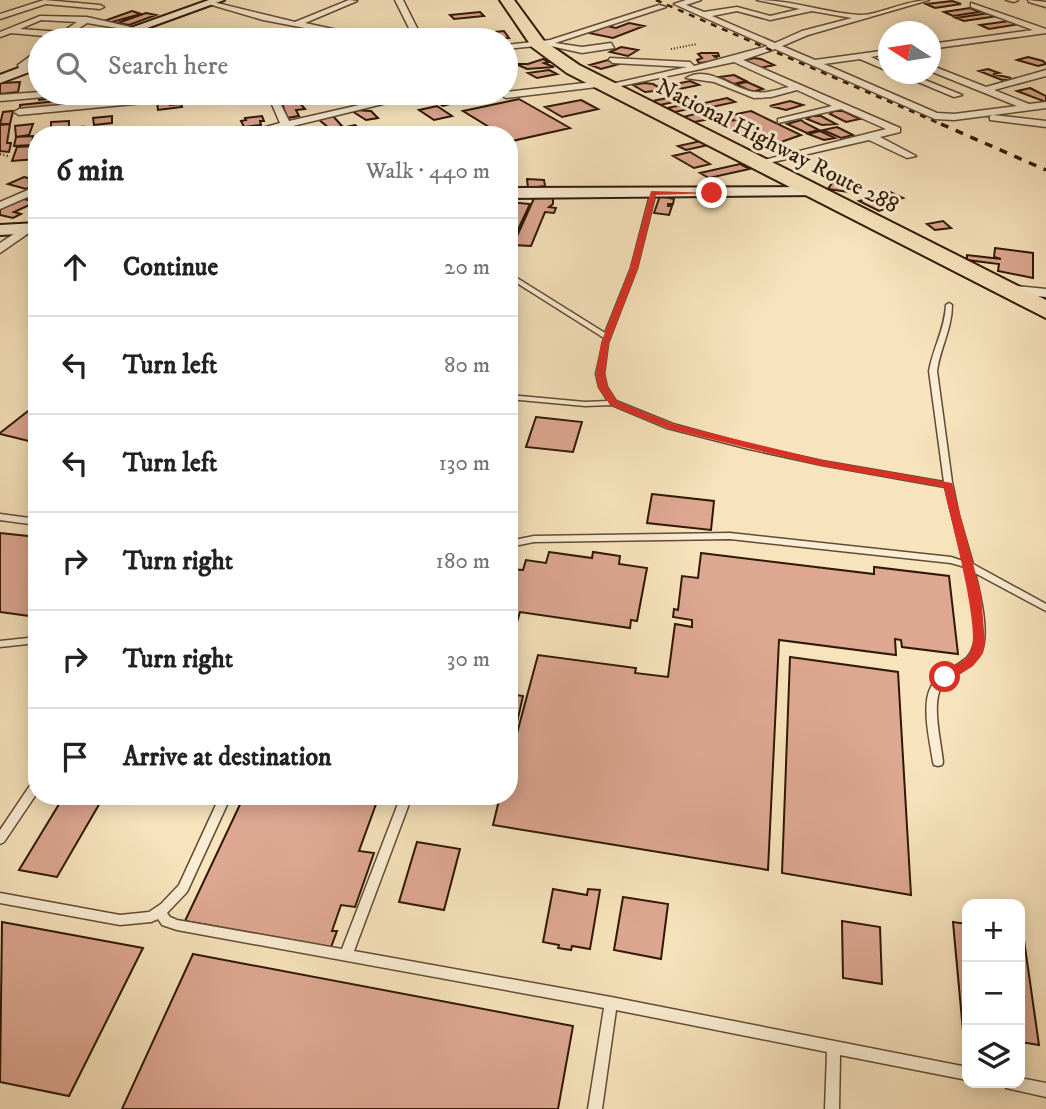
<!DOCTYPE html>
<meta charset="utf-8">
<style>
:root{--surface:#fff;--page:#f2f2f2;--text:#222;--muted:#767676;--line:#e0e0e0}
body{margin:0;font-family:"IM FELL DW Pica",serif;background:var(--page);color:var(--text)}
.controls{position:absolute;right:21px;bottom:21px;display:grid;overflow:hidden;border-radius:14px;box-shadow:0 4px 18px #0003}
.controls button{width:63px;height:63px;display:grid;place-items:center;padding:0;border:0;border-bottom:2px solid var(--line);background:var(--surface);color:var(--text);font:35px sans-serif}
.compass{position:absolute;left:878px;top:21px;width:63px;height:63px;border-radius:50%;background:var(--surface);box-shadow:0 4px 18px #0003;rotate:282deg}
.stop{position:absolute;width:21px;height:21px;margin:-16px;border:5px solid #d93025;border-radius:50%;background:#fff}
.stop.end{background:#d93025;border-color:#fff;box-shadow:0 2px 7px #0008}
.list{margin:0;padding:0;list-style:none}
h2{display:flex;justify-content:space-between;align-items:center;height:91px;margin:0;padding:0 28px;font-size:30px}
h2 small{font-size:23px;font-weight:400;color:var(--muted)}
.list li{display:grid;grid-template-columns:46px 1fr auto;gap:21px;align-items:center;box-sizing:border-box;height:98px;padding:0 28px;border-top:2px solid var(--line)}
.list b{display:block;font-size:26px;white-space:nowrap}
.list em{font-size:23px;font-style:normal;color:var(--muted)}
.icon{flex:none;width:38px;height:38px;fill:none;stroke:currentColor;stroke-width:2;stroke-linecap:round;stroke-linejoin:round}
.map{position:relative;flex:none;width:1046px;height:1109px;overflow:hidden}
.search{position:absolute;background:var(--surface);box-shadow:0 4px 18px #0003;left:28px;top:28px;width:490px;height:77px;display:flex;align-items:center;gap:18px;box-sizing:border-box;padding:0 24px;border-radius:38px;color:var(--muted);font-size:26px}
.panel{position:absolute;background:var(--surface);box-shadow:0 4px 18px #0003;left:28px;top:126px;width:490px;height:679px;border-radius:28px}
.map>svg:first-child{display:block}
.building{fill:#dea792;stroke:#2f1806;stroke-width:2}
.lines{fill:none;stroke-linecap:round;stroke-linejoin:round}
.lane-casing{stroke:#614b34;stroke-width:3}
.street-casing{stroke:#614b34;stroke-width:3}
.secondary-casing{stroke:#2f1806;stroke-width:4}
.highway-casing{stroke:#2f1806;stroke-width:4}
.path-far1{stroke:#2f1806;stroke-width:2;stroke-dasharray:1 2;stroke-linecap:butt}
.path{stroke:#2f1806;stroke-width:2.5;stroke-dasharray:1 2.5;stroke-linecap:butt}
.lane{fill:#faedd3;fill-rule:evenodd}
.street{fill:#faedd3;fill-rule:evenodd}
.secondary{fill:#faedd3;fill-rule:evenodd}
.highway{fill:#f7e3bc;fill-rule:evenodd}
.rail-far1{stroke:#2f1806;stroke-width:2.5;stroke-dasharray:6 6;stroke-linecap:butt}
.rail{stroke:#2f1806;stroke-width:3.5;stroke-dasharray:8 8;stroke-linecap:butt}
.route{fill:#d93025}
.labels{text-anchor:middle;stroke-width:6;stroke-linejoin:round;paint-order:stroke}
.far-street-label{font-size:23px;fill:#2f1806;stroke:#faedd3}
</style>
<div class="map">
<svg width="1046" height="1109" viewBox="0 0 1046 1109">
<rect width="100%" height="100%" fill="#f7e3bc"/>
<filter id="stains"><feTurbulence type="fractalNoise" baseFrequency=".00286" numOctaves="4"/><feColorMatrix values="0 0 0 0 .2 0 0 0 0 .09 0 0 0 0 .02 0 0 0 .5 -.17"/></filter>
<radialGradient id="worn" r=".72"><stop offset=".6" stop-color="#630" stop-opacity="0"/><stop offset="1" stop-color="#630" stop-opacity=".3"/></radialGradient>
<path class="building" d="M952 1 961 4 935 8 926 4Z
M970 8 979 12 953 16 944 12Z
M132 11 141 14 112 22 104 21Z
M480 12 484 16 454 19 450 15Z
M146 13 156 15 129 25 118 23Z
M989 13 998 16 964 21 956 18Z
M1009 21 1019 24 989 29 980 25Z
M629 23 644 26 613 38 589 33 607 26 616 28Z
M504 31 509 38 479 40 474 34Z
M621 47 638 50 628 56 610 52Z
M701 53H718L719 56H714L720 61 699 63 697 60 702 58 698 54Z
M1028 57 1043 61 1046 64 1038 66 1017 60Z
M754 58 761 59 774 65 759 68 743 61Z
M543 59 549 62 544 63 554 67 527 69 516 64H528Z
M608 60 619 64 601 69 590 65Z
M608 60 619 64 601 69 590 65Z
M988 69 999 73 993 74 1011 78 1002 80 979 71Z
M549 70 557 74 537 78 528 73Z
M734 75 746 81 734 84 719 77Z
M690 81 699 85 670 91 661 87Z
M20 82 18 92 0 94V83Z
M747 82 763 89 752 92 736 84Z
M644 83 653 84 664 90 645 92 633 85Z
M1030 88 1046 96V102L1017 91Z
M69 93 97 94 39 100V96Z
M301 93 305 99 287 102 282 94Z
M357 93H381L387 96 368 100Z
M435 93 445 99 450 97 458 102 443 106 423 94Z
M130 94V99L100 102V97Z
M265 94 267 99 236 102 234 97Z
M676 96 683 100 660 105 653 101Z
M727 98 735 102 712 107 704 103Z
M75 99V104L20 109V105Z
M519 99 570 128 512 141 509 135H502L463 111Z
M581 100 598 109 562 117 545 107Z
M298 101 305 109 296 110 299 116 287 118 282 103Z
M790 101 803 105 786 110 770 106Z
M170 102V105L181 104 182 107 158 110 157 103Z
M690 103 698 107 675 112 668 108Z
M437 106 452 116 434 120 419 110Z
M355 110 371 111 378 118 366 120 352 111Z
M13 111 10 124H0L3 112Z
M751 111 801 135 764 148 721 123 734 120 727 116Z
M834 111H843L860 119 846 122 830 114Z
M699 113 710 119 694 122 683 117Z
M332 115 342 126 330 129 317 118Z
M112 116V123L94 125 93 118Z
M262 116 264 121H260L261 125 244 127 241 121 246 120 245 118Z
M812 116H821L836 124 822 125 807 119Z
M801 120 805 123 819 130 807 133 787 124Z
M69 121V129L51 131V122Z
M10 124 7 143H11L9 152 0 151V125Z
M33 124 29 135 16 137 15 126Z
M355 125 361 130 338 135 332 130Z
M837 127 853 135 841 138 823 130Z
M820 131 835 138 824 140 808 134Z
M33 136 32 145 14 146 16 137Z
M701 141 708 145 686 150 678 146Z
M35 146 31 156 37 155V159L12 161 17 147Z
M690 152 710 164 694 168 673 156Z
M740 164 749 169 709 178 700 173Z
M24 177 32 179 29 181 37 184 26 189 8 184Z
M527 179 544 180 545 186 528 188Z
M832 183 851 186 848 192 828 189Z
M890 192 903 198 889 202 896 205 879 211 859 201Z
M535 196 553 198V204L549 207 556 208 554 213 545 212 531 246 513 245Z
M660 196 674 199 673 204H668V206H672L669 215 654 213Z
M20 198 36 202 14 212 21 214 13 218 0 215V209Z
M509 202 530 204 515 236H509Z
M943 221 951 228 935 230 927 224Z
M995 248 1033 253V278L998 271 999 264 967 260V255L1001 259 994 257Z
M37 404V443L0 434V433Z
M536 417 582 422 573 452 526 447Z
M652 494 714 501 711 530 647 523Z
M0 533 37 537V617L0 612Z
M549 552 592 558 593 552 620 556 619 564 647 568 637 621 631 620 630 628 520 612 517 622 509 621V569L523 570 526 560 546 563Z
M701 553 874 574V567L949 576 958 654 902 647 901 640 895 639 896 655 779 640 768 870 493 825 500 796H509V763L538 655 636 668 635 673 668 677 675 624 692 627V620L673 617 674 609 678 610 682 576 698 578Z
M790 657 898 672 911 895 782 873Z
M509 694 523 696 516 727 509 726Z
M64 796H104L57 877 19 870Z
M244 796H379L359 851 374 853 355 907 341 905 332 931H337L331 947 185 921Z
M417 842 460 849 444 910 399 902Z
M553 889 587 895 588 889 600 890 590 949 572 946 571 950 558 948 559 945 543 942Z
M623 897 668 904 661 959 614 950Z
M842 921 880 927 882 984 843 978Z
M2 922 143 948 69 1096 0 1082Z
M953 922 967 924V1032L963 1031Z
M1020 933H1023L1039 1045 1020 1042Z
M193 954 573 1026 558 1109H122Z"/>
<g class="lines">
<defs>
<path id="lane" d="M651 191 656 192 637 268 608 343 604 374 607 387 616 401 673 424 750 445 822 461 944 482 929 371C933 348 945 329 946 305L949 303 952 305C952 329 940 348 937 371L952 482 959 516 973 564 1046 604V611L975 573C980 593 990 633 981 653 977 661 970 666 962 671 953 676 942 682 939 692 933 711 941 742 943 762L942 765 938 766 934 765 933 762C930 742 921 705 931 687 938 673 953 669 964 660 986 644 971 590 965 567L951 563 730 539 534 542 509 547V541L534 536 730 533 951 557 963 561 945 487 822 465 749 449 667 428 612 405 585 406 509 399V395L585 402 608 401 599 387 596 374 604 338 509 278V273L605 333 631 268Z
M0 514 37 519V525L0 520Z
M37 637V643L0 647V641Z
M37 780V793L4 842 0 844V830L33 781Z
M220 796H231L187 892 167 913 170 917 177 920 342 949 401 796H412L354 951 611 997 967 1067V1080L840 1055 839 1109H825L827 1052 616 1010 602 1109H588L604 1008 177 930 162 925 158 919 151 922 120 925 0 903V893L120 915 149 912 161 904 179 885Z
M1020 1078 1046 1083V1097L1006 1088 1004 1083H1020Z"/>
<path id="street" d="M44 0 100 5 104 7 100 9 46 4 0 19V14Z
M349 0 357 1 305 23 384 40H368L263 20 205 3 209 1 295 22Z
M395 0H403L423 40H415Z
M686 0H701L686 5 704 12 737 7 770 16 800 9 757 0C793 0 825 13 859 15 876 16 907 0 929 0L808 35 782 46 815 60 888 50V54L871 57 888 65V71L860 59 824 64 937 113 954 114 1017 106 930 71V65L986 87 1046 70V76L994 90 1029 104 1046 102V108L954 120 935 119 775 49 743 60 900 128V132L880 137 916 156 907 158 869 140 756 166V162L886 129 841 109 778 123V119L832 106 797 90 771 97 754 98 714 82 686 78C709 64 733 90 756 92 767 94 778 89 789 87L734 62 607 89V85L687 67 613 63 609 60 610 58 690 62 694 66 768 46 674 4ZM737 11 770 20 812 11 852 18 802 31 775 43 712 16Z
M1006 0H1018L1014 2Z
M1028 0 1046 2V7L1029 2Z
M971 3 1046 29V33L930 49V44L1033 30 971 7Z
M659 5 666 7 555 43 582 47 611 43 614 48 582 53 546 45 506 49V45L550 40Z
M40 16 87 17 139 29 135 31 87 23 61 40H52L55 37 11 33 0 37V32ZM41 20 77 22 62 32 20 29Z
M316 32 319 36 250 40 254 37Z
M40 49V56L26 68V72H20L18 65Z
M899 74H910L962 95 954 97Z
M602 81 607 84 605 86 506 98 501 95 506 92Z
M40 92 61 93 56 96 0 101V95Z
M190 93H222L217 96 19 115 14 112 19 109Z
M267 93H275L289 121 412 93H428L256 135H237L280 123Z
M993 115 1046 121V127L990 120V116Z
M84 127 95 135 44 134 49 131Z
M37 186V193L0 209V202Z
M26 226 36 228 0 253V243Z
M1006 285 1046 289V297L1001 292V286Z"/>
<path id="secondary" d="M209 0H224L114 40H97Z
M40 60V68L0 83V75Z
M814 187 822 192 819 195 509 198V188Z
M37 223V233L0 235V225Z"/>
<path id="highway" d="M500 0H514L544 41 579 65 1046 300V318L567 73 532 47Z"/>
</defs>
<use href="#lane" class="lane-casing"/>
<use href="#street" class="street-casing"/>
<use href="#secondary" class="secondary-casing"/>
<use href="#highway" class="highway-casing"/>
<path class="path-far1" d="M671 49 697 44"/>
<path class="path" d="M0 154 8 156"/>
<use href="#lane" class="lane"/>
<use href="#street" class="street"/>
<use href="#secondary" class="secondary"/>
<use href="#highway" class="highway"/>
<path class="rail-far1" d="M656 0 945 126"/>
<path class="rail" d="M941 124 1046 170"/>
</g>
<path class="route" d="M651 191 715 193 656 195 638 268 609 343 605 374 608 387 617 401 673 424 822 460 952 483 981 594 985 643 983 653 973 666 949 681H940L938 677C947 666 965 665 971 651 981 628 950 518 944 487L822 466 670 429 610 405 598 387 596 374 601 343 630 268Z"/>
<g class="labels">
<g class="far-street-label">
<text transform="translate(778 145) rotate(27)" y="8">National Highway Route 288</text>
</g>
</g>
<rect width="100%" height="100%" filter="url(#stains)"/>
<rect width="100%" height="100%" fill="url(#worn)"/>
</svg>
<div class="controls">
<button>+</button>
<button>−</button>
<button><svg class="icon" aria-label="layers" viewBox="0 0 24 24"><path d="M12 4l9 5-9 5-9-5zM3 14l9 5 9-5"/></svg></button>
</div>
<svg class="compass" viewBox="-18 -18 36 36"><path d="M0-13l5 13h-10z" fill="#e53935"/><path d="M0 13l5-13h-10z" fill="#767676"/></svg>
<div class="stop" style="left:945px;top:677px"></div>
<div class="stop end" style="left:712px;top:193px"></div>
<div class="search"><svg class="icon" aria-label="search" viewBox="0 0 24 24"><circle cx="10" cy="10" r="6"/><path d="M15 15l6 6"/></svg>Search here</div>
<section class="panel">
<h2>6 min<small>Walk · 440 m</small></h2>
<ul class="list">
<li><svg class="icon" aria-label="ahead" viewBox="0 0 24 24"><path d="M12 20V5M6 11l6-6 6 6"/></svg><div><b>Continue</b></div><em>20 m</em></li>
<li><svg class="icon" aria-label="left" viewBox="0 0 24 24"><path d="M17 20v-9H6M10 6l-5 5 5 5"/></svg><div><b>Turn left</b></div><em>80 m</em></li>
<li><svg class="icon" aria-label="left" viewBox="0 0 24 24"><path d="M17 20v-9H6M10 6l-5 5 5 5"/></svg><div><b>Turn left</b></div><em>130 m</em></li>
<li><svg class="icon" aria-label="right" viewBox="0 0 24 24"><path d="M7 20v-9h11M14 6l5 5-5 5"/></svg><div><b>Turn right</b></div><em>180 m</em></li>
<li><svg class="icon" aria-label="right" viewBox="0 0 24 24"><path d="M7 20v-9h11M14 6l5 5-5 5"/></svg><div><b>Turn right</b></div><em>30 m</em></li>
<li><svg class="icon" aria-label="arrive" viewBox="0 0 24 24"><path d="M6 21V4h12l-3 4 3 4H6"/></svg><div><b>Arrive at destination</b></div></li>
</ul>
</section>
</div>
